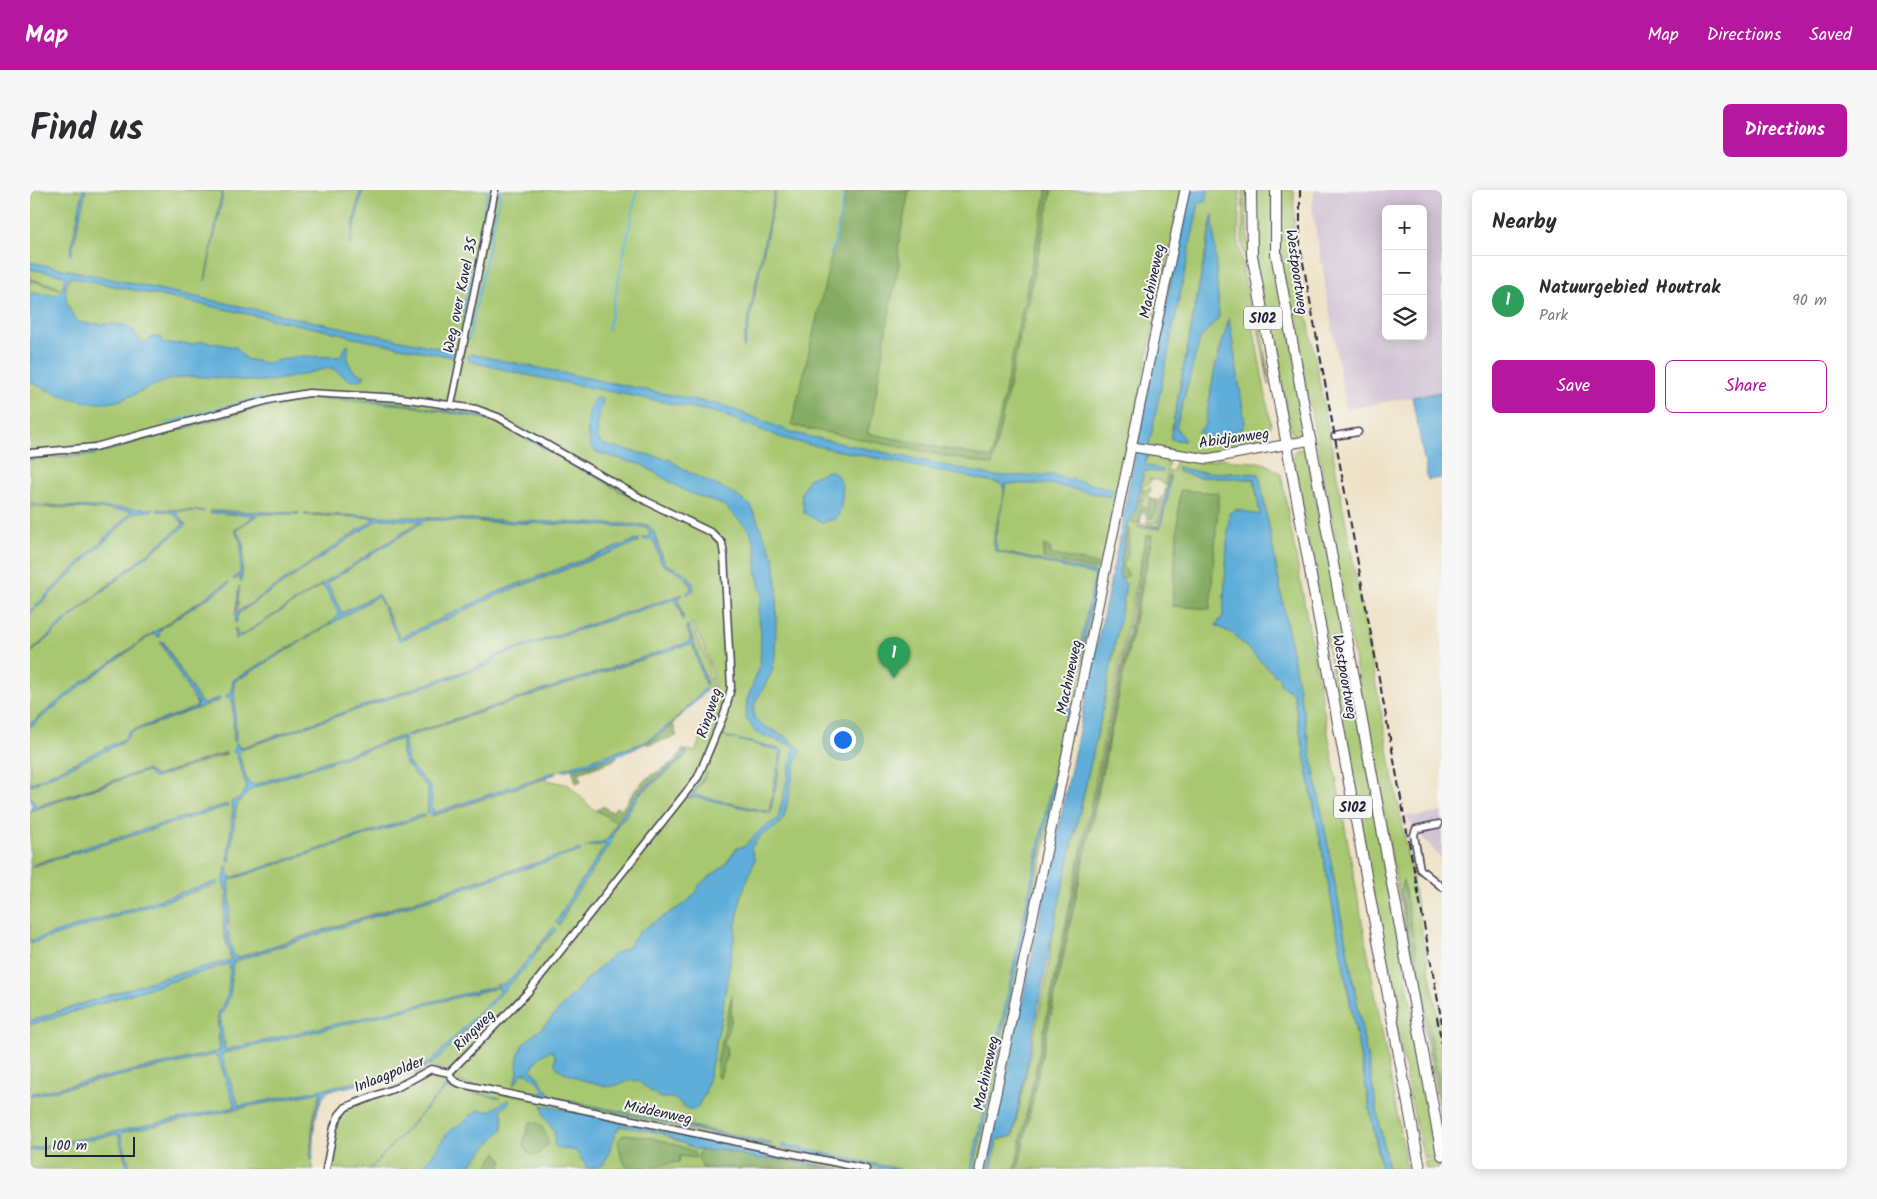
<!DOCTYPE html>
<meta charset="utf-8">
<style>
:root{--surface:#fff;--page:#f7f7f7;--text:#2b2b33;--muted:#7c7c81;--line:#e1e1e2;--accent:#b5179e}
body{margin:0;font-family:Kalam,sans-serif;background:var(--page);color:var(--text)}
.controls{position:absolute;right:15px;top:15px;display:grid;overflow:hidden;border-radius:8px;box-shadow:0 2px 12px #0003}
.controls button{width:45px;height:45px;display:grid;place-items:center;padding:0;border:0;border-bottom:1px solid var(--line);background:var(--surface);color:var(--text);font:25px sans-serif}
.scale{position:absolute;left:15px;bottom:12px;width:90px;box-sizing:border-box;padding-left:5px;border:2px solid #22223b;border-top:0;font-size:14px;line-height:18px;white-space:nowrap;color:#22223b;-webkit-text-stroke:4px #f6f6f2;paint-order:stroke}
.you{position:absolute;left:812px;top:549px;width:18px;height:18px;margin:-12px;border:4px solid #fff;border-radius:50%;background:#1a73e8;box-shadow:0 0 0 8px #1a73e833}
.badge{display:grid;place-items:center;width:32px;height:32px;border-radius:50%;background:var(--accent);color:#fff;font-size:16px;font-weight:700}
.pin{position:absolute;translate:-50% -41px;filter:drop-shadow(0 1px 2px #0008)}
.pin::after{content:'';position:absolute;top:26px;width:18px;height:15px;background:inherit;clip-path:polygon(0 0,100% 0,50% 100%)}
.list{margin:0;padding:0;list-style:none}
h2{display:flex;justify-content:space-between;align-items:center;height:65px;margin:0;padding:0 20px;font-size:21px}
h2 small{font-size:16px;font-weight:400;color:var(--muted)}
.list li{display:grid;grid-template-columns:32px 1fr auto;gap:15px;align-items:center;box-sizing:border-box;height:90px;padding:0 20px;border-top:1px solid var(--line)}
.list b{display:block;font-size:19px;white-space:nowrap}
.list p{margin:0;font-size:16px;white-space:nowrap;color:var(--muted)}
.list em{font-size:16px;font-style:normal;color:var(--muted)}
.actions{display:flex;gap:10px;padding:15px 20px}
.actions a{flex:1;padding:11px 0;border:1px solid var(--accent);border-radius:8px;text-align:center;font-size:18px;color:var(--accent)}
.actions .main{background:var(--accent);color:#fff}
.icon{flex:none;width:28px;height:28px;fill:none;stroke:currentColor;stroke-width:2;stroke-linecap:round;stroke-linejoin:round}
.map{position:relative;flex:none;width:1412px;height:979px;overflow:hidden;border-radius:8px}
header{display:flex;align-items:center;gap:30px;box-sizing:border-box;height:70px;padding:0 25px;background:var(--accent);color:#fff}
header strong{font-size:24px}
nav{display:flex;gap:28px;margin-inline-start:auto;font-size:18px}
.intro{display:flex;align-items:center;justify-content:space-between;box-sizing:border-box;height:120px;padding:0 30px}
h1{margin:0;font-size:35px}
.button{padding:12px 22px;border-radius:8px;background:var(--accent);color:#fff;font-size:18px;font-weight:700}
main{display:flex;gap:30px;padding:0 30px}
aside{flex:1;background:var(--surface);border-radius:8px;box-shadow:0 2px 12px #0003}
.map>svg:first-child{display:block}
.industrial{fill:#cebed1;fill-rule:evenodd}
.green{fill:#a7c76f;stroke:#647455;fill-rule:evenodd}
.forest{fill:#85ac62;stroke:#54674e}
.water{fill:#5eaed9;stroke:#40688a}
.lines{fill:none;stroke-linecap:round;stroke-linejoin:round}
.stream{stroke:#5eaed9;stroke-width:2}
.street-casing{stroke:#413e4f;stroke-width:9}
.secondary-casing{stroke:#413e4f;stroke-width:11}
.primary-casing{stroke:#413e4f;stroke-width:12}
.street{stroke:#fff;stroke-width:6}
.secondary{stroke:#fff;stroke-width:9}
.primary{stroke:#fff;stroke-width:10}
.rail{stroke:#22223b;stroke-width:2;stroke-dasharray:8 4;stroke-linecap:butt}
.labels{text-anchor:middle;stroke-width:4;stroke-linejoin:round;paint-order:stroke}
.shield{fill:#f6f6f2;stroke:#626272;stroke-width:1}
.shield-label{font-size:14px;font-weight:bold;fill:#22223b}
.street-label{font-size:15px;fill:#22223b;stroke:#f6f6f2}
</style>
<header>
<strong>Map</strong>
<nav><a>Map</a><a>Directions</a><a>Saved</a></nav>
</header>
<div class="intro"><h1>Find us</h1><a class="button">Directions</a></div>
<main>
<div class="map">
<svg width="1412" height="979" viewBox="0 0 1412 979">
<rect width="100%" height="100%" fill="#f6f6f2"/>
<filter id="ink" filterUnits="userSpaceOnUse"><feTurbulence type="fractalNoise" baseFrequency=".02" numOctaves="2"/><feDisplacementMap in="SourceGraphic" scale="10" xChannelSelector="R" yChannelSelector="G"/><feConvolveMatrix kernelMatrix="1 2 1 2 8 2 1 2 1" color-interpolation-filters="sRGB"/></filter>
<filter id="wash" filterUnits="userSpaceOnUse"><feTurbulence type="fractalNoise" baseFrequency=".0096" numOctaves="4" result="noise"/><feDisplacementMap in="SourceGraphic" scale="20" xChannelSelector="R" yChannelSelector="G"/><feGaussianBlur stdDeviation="1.12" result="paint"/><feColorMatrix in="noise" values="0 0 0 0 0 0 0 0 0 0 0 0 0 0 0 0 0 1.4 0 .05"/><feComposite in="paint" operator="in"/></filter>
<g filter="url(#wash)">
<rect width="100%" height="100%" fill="#eee0c2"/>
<path class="industrial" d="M1285 0H1412V202L1316 219 1282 17ZM1356 19H1393V146H1356Z
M1412 622V671L1411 668 1378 631 1377 626 1385 625 1386 627Z"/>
<path class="green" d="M0 0H1152L948 979H844L428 891 415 879 399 877 485 789 526 739 524 737 486 784 469 798 470 801 412 862 392 878 357 888 209 916 190 867 193 863 463 798 195 860 190 827 201 798 202 775 205 771 551 660 471 683 205 768C192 742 203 718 199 690L395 626 392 625 201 688 196 676 194 693 197 702 194 744 201 770 132 788 0 831V754L188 691 0 751V677L198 616 196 614 0 675V621L113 582H118L125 588 197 564 185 566 126 586 116 580 6 616 0 605V596L94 552 102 542 191 510 189 508 174 514 171 513 133 451 167 514V517L97 544 94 549 0 594V537L58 490 123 444 130 447 129 442 133 437 199 394 198 392C130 437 64 483 0 534V464L48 421 156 335 145 321H175H127L141 322 154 334 73 399 0 462V424L105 322 124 320 0 315ZM180 321H192L269 323 230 324 208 338 206 340 213 351 214 361 210 391C210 381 214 366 211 353 210 347 205 346 205 339L225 325 181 323ZM288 324 618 335 623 340 635 374C648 381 665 384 663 402L660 401 661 396 654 385 632 374 623 349 614 350 621 343 616 337 396 330 297 393 312 423 348 404 369 446 371 447 467 402 608 349 609 352 470 404 370 451 349 408 346 407 204 492 206 550 205 551 202 511 198 507 201 504 203 490 296 436 310 425 295 397 291 396 206 449V438L209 447 391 331 349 329 212 421 208 424 207 432 205 425 209 396 208 422 346 328 274 325ZM653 404 648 408 654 430H652L646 408 469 466 464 468 462 474 313 523 208 561 218 593 224 595 629 462 659 452 660 448 663 450 677 494H675L663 456 660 454 376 547C367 572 389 581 401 598L403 623 614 553 643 532 676 498 682 499 678 473 661 434 663 433C670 450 681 469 683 488 687 512 674 540 665 562L658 560 653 569 609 605 595 627 587 636 580 655 542 710 533 728 526 733 542 704 577 654 576 652 555 657 577 650 587 633 562 618 539 595 514 589 403 626 398 623V599L375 573 372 565V548L223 598 209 612 206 618 200 671 203 617 201 612 210 608 217 598 206 563 202 561 208 557H213L455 474 466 465Z
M1157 0H1210L1208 53 1241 234 1236 247C1223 254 1189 266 1174 266 1154 266 1125 257 1106 252ZM1182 27 1189 127 1170 148 1146 237 1154 251 1141 249V244ZM1199 129 1215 233 1167 242 1175 236 1185 178Z
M1213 0H1218C1212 66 1233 130 1239 195L1212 54Z
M1224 0H1243L1242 8 1274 238 1273 243 1269 246 1263 244 1261 240C1256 222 1255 204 1250 187 1234 127 1220 62 1224 0Z
M1248 0H1264V55L1412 849V934L1306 371 1305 345 1253 77 1249 56Z
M1268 259 1274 260 1278 270 1292 348 1300 373 1409 966 1394 969 1379 902 1263 267 1264 262Z
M1119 263 1139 270 1135 295 1127 290 1119 289 1120 293 1113 297 1111 309 1108 311 1114 281 1128 282 1129 279 1115 275Z
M1146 268 1172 273 1194 268 1204 271 1228 272 1236 274 1251 284 1377 979H1358L1229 284 1169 282 1147 277 1168 287 1224 289 1231 325C1221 325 1215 321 1206 319L1198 341 1193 426 1186 435 1202 443 1249 489 1251 495 1263 503 1351 979H988L1118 370 1122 346H1116L985 979H961L967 950 983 946 1018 779 1025 731 1072 523 1095 401 1089 387 1100 339H1097L1100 332 1128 336 1139 281H1143ZM1140 286 1130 338 1107 337H1130Z
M1120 297 1121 301 1117 303 1120 309 1118 321 1110 313 1113 310 1114 300Z
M1132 306 1127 333H1117L1118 328 1124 324Z
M0 317 103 320 0 421Z
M198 774 200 775 198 804 187 829 190 861 0 904V835Z
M184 865 188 867 205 915 204 918 0 959V906Z
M400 882 414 883 421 891 827 979H298L308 931 316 919Z
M290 902 291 903C282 916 278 965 284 979H101L91 947V944L94 942Z
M88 944 98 979H0V961Z
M1410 969V979H1396L1394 972Z"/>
<path class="forest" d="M817 0H879L868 58 869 75 860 117 842 228 837 243 961 268 1017 0H1022L962 275 763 236 762 233Z
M0 89 26 95 30 99 3 91 0 93Z
M1150 300 1189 303 1180 419 1142 416Z
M1112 308 1113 310 1110 313 1118 321 1120 309 1128 310 1124 327 1119 328 1112 320 1110 333 1100 332 1108 311Z
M1097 339H1100C1097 352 1102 364 1092 376L1099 385 1094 388 1089 387Z
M1122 345 988 979H985L1102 425 1116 346Z
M1014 355 1020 358 1021 364 1067 374 1066 380 1013 368Z
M643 534 647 546 617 555V553Z
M652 560H656L653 567 605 606 587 633 567 620 573 616 582 622 586 617 592 619C599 608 606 598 616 589 628 580 647 574 652 560Z
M588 565 583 571 549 583 551 591 546 593 542 579Z
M1373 690 1412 907 1407 905 1370 702Z
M702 804 701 832 694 850 697 864 690 888 687 887V873Z
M500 932C514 932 516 944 518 955L507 965 499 964 493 953Z
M594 944C619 946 641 952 664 962L666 968 650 966 649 972 612 978 596 976 591 966 588 951Z
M686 958 728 969H749L798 979 673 978 668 967 670 960 678 961Z
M467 962 473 972 469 979H454Z"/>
<path class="water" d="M53 0H56L41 66 40 64Z
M155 0H194L175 91 192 1Z
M330 0H333L320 55V53Z
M745 0H746L714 158 713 155Z
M1160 0H1178L1176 12 1169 13 1115 275 1133 280 1132 282 1114 281 1106 318 1096 339 1089 386 1096 394 1095 401 1072 523 1025 731 984 939 982 946 967 950 961 979H957L1093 331 1096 309Z
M1183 24 1189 127 1170 149 1146 237 1155 251 1141 249V244Z
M0 72 423 161 424 164 421 167 319 147 318 145 40 87C30 101 38 121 49 132 66 136 82 132 99 136L112 152H116L121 147H131L132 152C140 156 151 151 161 155L172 151 206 157 216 169 236 173 269 166 310 167 317 155 319 156C315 172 320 181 335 186L333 189 321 191 302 178C279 181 257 191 234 191 208 192 182 185 155 187 131 189 113 202 91 210 62 220 26 204 0 192V103L26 105 32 99 35 88 32 85 0 79Z
M1199 128 1215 233 1213 238 1189 250 1167 242 1175 236 1185 178Z
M441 164 695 216 763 243 965 286 1022 285 1083 299 1081 307 1019 294H976L965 348 967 361 1064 382 1068 385 944 979H941L1065 385 965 361C959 339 978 316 973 294L771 253 752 248 688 223 491 184 439 171 437 165Z
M1412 202V288L1398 290 1382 207Z
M275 207 361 212 452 226 492 245 618 316 461 230 376 215Z
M567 207 573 210 567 233 568 250 575 255 638 269 660 283 699 301 721 316 744 368 747 399 745 467 742 482 724 515V527L731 535 755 546 771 559 765 575 754 628 746 637 730 646 721 658 725 670 711 706 689 840 675 904 666 919H658L643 908H630L608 891 603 890 580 897 549 889 528 879 525 874V865L522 861C514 862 504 871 502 879L519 903 526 908 742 953 741 955 490 901 516 903 509 893 497 883H493L483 896 488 883 487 871 492 855 516 834 555 791 584 764 598 757 610 741 657 712 667 701 669 695 694 676 707 658 715 656 731 639 748 629 764 558 761 555 726 543 716 528 717 510 730 476 731 443 728 421 732 406 726 380V359L720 341 695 316 655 301 612 275 565 262C554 252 555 216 567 207Z
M261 208 62 265 0 269 60 264Z
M1147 277 1169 282 1229 284 1358 979H1348L1351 978 1263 503 1251 495 1249 489 1202 443 1186 436 1193 426 1199 323C1212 316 1218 325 1230 325L1224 289 1168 287 1148 282Z
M798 281H802C817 290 813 314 807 328L792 333 774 323 771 304 778 289Z
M1140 286 1139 304 1130 338 1107 337H1130Z
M0 315 124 319 123 321 105 322 0 424V421L103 321Z
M127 319 175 321H145L156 335 48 421 0 464 28 436 154 334 141 322 127 321Z
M180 321 269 323 270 324H230L208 338 206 341 213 354 212 391H210V386L204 390 203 389 210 383 211 353 204 341 225 325 180 323Z
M274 324 618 335 623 340 635 374C647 380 663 383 664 399L658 405 657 402 661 400C661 383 643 382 632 374L623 349 614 350 613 348 621 345 619 338 616 337 396 330 297 393 312 423 348 404 369 446 371 447 467 402 609 349V352L470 404 369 451 349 408 346 407 204 492 206 551H204L202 511 201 508 195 506 201 504 203 490 296 436 309 425 295 397 291 396 207 449 204 438 207 446 214 444 391 331 349 329 212 421 208 424 207 432 205 433 209 396H210L206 420 208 422 346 328Z
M198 392 199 394 133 437 129 442 130 447 123 444 58 490 0 537V534L52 492Z
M653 404 648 408 654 430H652L651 421 645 409 469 466 464 468 462 474 211 559 208 563 218 593 224 595 659 452 661 450 656 436H658L677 494 675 495 663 456 660 454 379 545 375 549 378 573 401 598 403 623 527 581 526 584 400 626 398 623V599C384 580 369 577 373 549H370L223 598 209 612 206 618 199 672 197 671 203 617 201 612 210 608 217 598 206 564 202 561 205 558V554L207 553 209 558 213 557 455 474 466 465Z
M132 451 171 513 174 514 189 508 191 510 102 542 94 552 0 596V594L94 549 100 541 167 517V514L130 452Z
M675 498 676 501C657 520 638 541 614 554 590 568 559 574 533 581V579L614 553 643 532Z
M693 540 694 546 750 559 753 561 740 623 663 607 658 609 678 582 664 604 665 605 739 622 751 561 692 546Z
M656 560 657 564 653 569 609 605 595 627 587 636 580 655 542 710 529 735 526 733 542 704 577 654 555 657 577 650 605 606 653 567Z
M197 562 125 588H122L118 582H113L0 621 2 615 0 605 7 617 116 580 126 586Z
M197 614 198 616 0 677 55 657Z
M394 624 395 626 199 690 200 720 196 739 204 766 208 768 550 659 551 661 203 772 200 808 190 827 195 860 463 797V799L191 864 209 916 357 886 351 890 298 901C284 915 282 950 283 970H281L280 965 285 925 291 903 290 902 94 942 91 944V947L101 979H98L88 944 0 961V959L205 917 188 867 184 865 0 906V904L190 861 188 824 198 804 200 776 198 774 0 835V831L132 788 201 770 193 737 197 702 192 690 195 688 196 676 199 677V686L201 688Z
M188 691 189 694 0 754V751Z
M524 737 526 739 511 755 501 772 408 869 389 882 361 887 392 878 401 871 470 801 469 798H466V795L474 794 486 784Z
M415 897 471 908 416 898 340 979Z
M477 910 480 911 471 921 473 927 472 940 442 973 433 979H392L419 941 434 932 442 924 449 920 460 921Z
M512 915 808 979 749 969H728L692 959 678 961 665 959 631 943 590 936C581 948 581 963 573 975L558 979 546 961C531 957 521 964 525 943L514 926Z
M752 954 869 979H857L751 957Z"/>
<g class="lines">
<path class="stream" d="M800 64 805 52 815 0
M432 127 458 0
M578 140 607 0
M439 149 471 0
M137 233 231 207"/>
</g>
</g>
<g filter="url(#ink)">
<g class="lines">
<defs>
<path id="street" d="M421 215 465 0
M1305 246 1328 242
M0 263 65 257 243 209 279 203 371 208 446 219 468 227 616 311 682 343 692 353 694 365 701 498 695 522 668 587 499 801 419 883
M1409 634 1386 639 1384 645 1390 679 1412 697
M419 883 424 891 431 894 836 979
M296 979 304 937 309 925 316 917 368 897 401 879 419 883"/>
<path id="secondary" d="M1103 257 1177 269 1281 250
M950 979 1155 0"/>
<path id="primary" d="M1221 0 1222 65 1390 979
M1246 0V64L1412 965"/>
</defs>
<use href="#street" class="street-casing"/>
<use href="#secondary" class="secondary-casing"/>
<use href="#primary" class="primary-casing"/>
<use href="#street" class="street"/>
<use href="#secondary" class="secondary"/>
<use href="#primary" class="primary"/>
<path class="rail" d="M1270 0V56L1412 833
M1407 827 1412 855"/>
</g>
</g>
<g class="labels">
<g class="shield">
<rect x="1214" y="116.5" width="38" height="23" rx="4"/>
<rect x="1304" y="605.5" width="38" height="23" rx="4"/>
</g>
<g class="shield-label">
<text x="1233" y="133">S102</text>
<text x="1323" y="622">S102</text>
</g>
<g class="street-label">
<text transform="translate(1267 82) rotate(82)" y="5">Westpoortweg</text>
<text transform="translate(1122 91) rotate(-78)" y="5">Machineweg</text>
<text transform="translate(430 105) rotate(-78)" y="5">Weg over Kavel 35</text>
<text transform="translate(1204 248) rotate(-8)" y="5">Abidjanweg</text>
<text transform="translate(1039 487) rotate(-78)" y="5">Machineweg</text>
<text transform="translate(1315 487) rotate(80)" y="5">Westpoortweg</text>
<text transform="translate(679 523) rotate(-72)" y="5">Ringweg</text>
<text transform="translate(444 840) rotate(-45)" y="5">Ringweg</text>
<text transform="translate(956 883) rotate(-78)" y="5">Machineweg</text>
<text transform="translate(359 884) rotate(-22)" y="5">Inlaagpolder</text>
<text transform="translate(628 922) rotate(12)" y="5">Middenweg</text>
</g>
</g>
</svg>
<div class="controls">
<button>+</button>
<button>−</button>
<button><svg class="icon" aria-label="layers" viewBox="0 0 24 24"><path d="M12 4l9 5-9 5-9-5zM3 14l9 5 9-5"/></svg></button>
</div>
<div class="scale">100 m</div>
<div class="you"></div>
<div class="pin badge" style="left:864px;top:488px;background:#2e9e5b">1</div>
</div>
<aside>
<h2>Nearby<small></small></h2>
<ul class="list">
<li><span class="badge" style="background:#2e9e5b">1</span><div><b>Natuurgebied Houtrak</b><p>Park</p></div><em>90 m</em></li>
</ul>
<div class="actions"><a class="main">Save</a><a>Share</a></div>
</aside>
</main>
